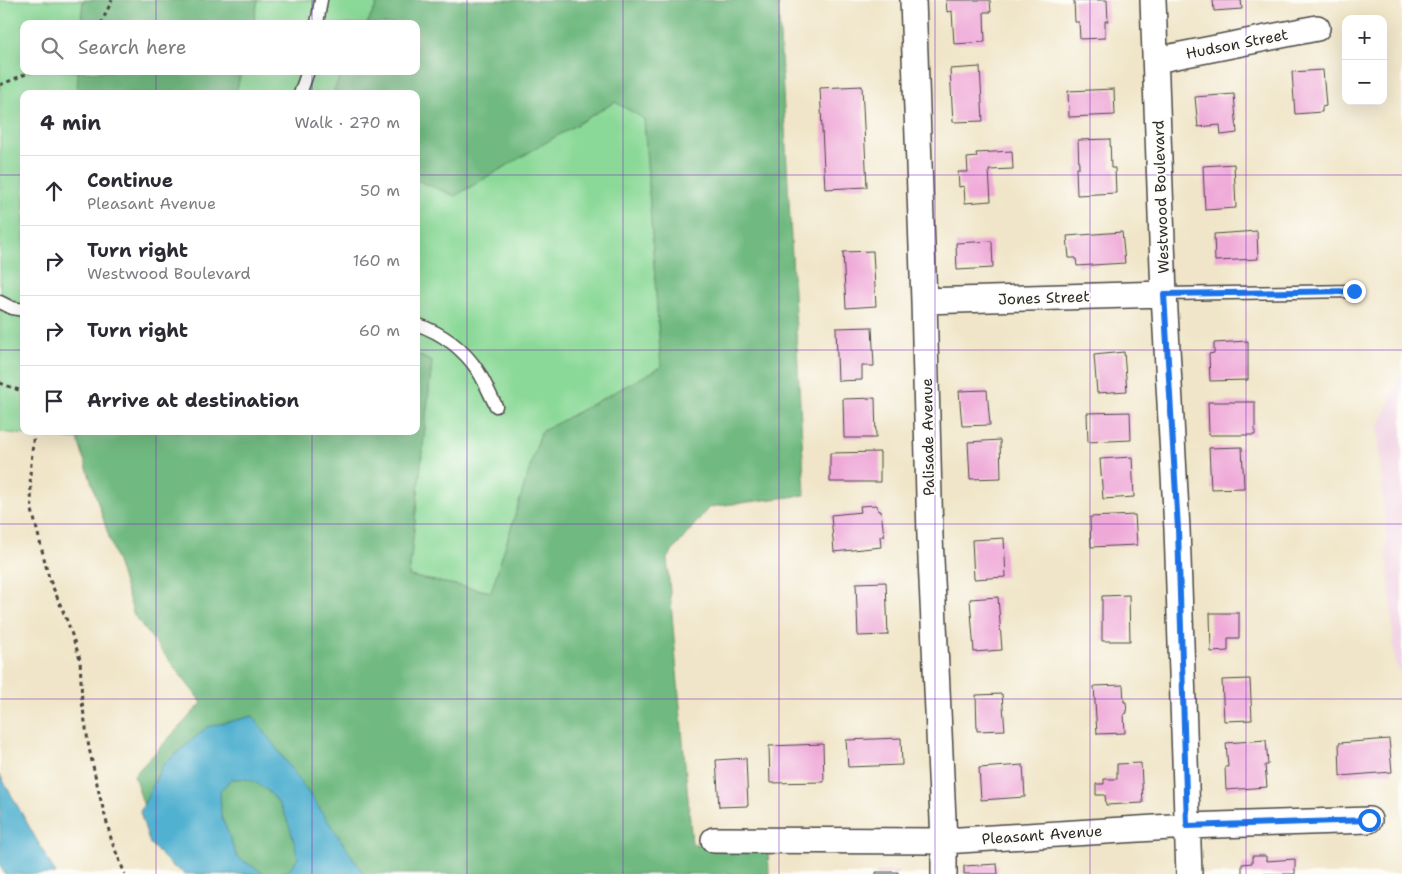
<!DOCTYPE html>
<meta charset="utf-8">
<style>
:root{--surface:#fff;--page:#f2f2f3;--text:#2b2b33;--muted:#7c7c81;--line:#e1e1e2}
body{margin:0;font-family:"Shantell Sans",sans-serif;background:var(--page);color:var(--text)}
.controls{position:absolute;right:15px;top:15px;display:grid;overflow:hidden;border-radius:10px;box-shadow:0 5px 20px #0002}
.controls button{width:45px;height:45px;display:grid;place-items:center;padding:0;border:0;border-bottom:1px solid var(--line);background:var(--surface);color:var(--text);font:25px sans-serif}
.stop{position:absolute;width:15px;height:15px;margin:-11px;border:4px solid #1a73e8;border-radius:50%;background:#fff}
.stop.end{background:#1a73e8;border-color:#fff;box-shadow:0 1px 5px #0008}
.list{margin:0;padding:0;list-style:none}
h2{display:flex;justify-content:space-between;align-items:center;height:65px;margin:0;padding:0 20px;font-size:21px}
h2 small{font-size:16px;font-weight:400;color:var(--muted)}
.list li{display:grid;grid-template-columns:32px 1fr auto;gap:15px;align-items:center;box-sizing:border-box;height:70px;padding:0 20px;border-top:1px solid var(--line)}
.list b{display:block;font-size:19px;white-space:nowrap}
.list p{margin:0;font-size:16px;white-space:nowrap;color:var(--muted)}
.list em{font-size:16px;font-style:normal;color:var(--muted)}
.icon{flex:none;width:28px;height:28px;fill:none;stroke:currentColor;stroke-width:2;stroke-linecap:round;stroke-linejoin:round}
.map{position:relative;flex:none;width:1402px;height:874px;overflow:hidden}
.search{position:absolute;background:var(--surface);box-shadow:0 5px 20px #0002;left:20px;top:20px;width:400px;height:55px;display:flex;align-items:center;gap:12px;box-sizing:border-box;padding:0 18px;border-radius:10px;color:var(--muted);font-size:19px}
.panel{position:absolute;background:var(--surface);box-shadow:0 5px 20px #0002;left:20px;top:90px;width:400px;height:345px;border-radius:10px}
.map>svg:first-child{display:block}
.built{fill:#f1d0e3}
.green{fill:#8bd998;stroke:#5b8262}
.forest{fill:#70b980;stroke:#4e7256}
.water{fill:#51b1d0;stroke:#3e6e7e}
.building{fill:#efa9d8}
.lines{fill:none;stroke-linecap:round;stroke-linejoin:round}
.lane-casing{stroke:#494743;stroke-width:15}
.street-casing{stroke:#494743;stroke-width:28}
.path{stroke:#494743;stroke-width:3;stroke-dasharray:4 4;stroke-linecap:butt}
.lane{stroke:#fff;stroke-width:12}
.street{stroke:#fff;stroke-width:25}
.route{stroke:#1a73e8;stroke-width:6}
.grid{fill:none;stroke:#7b2cbf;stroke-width:1;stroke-opacity:0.55}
.labels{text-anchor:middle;stroke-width:4;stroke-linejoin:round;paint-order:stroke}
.street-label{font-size:15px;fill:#2b2b2b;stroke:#fdfcf7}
</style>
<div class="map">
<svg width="1402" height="874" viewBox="0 0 1402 874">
<rect width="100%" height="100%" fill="#fdfcf7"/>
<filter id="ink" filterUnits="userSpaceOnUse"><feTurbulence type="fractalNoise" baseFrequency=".02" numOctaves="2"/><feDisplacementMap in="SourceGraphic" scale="10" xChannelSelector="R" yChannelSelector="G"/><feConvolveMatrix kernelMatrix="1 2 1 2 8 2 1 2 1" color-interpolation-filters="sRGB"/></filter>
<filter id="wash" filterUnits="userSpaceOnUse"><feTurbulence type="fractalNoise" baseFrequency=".0096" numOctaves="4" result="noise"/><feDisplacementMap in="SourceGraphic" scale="20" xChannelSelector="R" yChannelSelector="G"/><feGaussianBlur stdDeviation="1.12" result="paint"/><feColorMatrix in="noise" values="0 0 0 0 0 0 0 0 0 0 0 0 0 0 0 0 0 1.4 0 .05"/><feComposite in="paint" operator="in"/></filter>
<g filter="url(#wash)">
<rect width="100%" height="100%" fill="#f0e5c8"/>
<path class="built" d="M1402 372V675L1395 663 1378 429Z"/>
<path class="green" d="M0 0H83L81 24H24V71H78L77 94H24V431H86L78 440 0 432Z
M258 0H379L367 24H253Z
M241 71H343L334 90 336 94H236Z
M615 102 644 118 661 367 541 432 491 592 409 576 432 362 416 354V180L455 195Z"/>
<path class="forest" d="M83 0H258L253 24H81Z
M379 0H778L805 495 709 507 667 558 692 844 768 845 769 874H194L155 841 134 775 202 703 134 615 78 440 86 431H416V354L432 362 409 576 491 592 541 432 661 367 644 119 615 102 455 196 416 180V94H336L334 90 343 71H416V24H367Z
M78 71H241L236 94H77Z"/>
<path class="water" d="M253 716 313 799 364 874H272L288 871 298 858C291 828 283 794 252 781 246 778 238 779 232 779L220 790 221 815 237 857 265 874H186L172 866 150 844 140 812 162 766 207 727Z
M0 775 56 874H5L0 866Z"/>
<g id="blocks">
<path class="building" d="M946 0H990L991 12H984L985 42 954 44 952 11 947 12Z
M1074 0H1107L1108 21H1105V38L1080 39 1079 22H1075Z
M1213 0H1241L1242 9 1214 11Z
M980 67 983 121 953 122 950 69Z
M1323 70 1326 106 1322 107V112L1295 114 1292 72Z
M862 86 867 187 825 189 820 88Z
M1114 89 1115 115 1069 117 1068 91Z
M1234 94 1237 133 1221 135 1220 125 1198 127 1195 97Z
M1110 139 1111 168H1115L1116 193 1077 195 1076 168H1079L1078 140Z
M1012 151 1013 169 989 170 991 201 965 203 964 186 959 187 958 172H968L967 158 977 157 976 153Z
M1234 164 1236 208 1205 210 1203 166Z
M1257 231 1258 259 1215 261 1214 234Z
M1122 232 1125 263 1077 266 1076 258H1069L1067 236Z
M992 241 993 268 957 270 956 243Z
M873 251 876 306 846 308 843 252Z
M872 327 874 366H862V380L838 381 836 328Z
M1248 341V380L1210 381 1209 354 1214 353V343Z
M1124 352 1127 391 1097 393 1094 355Z
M987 390 990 425 962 426 959 391Z
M875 398 876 438H844L843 399Z
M1208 402H1255V435H1209Z
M1130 412 1131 440 1088 442 1087 413Z
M1000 440 1001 478 970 479 968 442Z
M1242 447 1244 488 1211 489 1209 448Z
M880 452V482H830V453Z
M1132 457 1134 497 1103 499 1100 459Z
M877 505 878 511H881L884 536H880L881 547 834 552 831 515 861 512 860 506Z
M1135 515 1137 545 1091 547 1090 517Z
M1004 538 1006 577 974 579 972 540Z
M886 582 888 635 858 636 856 583Z
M1129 595 1130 641H1102V596Z
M998 597 1002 650 974 652 970 599Z
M1210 613H1239V638H1228V651L1211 652Z
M1250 679 1252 720 1224 721 1222 680Z
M1123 685 1124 702H1126L1127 713 1124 714 1125 733 1097 734 1094 686Z
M1002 694 1005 730 977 731 976 695Z
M901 738 902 765 848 767 846 740Z
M1389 739 1392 772 1340 776 1339 743Z
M1266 740 1268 765H1265L1267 787 1226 790 1225 767H1228L1226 743Z
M823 744 824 782 770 783 769 746Z
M746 758 748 806 719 807 716 760Z
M1141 763 1143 803 1106 805 1105 795H1096V784H1104V779H1117V764Z
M1023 765 1025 797 981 800 979 768Z
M1252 856H1266V861L1295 859V874H1242V864L1252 863Z
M997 864 998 874H964V866Z
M876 872H898V874H876Z"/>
</g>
</g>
<g filter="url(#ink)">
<use href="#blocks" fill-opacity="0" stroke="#494743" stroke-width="1"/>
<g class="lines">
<defs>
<path id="lane" d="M317 24 321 0
M300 94 308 71
M1164 294 1354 291
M0 302 12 308 24 310
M416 324C442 333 463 348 478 371 485 382 490 395 496 406"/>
<path id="street" d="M913 0 924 301 930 537 944 841V874
M1153 0 1164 294 1177 529 1189 874
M1156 60 1317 28
M924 301 1164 294
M714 840 944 841 1187 826 1369 820"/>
</defs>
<use href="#lane" class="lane-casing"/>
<use href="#street" class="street-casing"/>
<path class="path" d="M101 24 112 0
M0 85 33 71
M0 383 24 392
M34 431 30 475 32 510 49 578 68 623 80 659 82 702 89 748 100 797 112 842 125 874"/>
<use href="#lane" class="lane"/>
<use href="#street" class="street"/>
</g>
</g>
<g class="lines" filter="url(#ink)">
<path class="route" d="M1354 291 1164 294 1178 529 1187 826 1369 820"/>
</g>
<path class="grid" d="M156 0V24M312 0V24M467 0V874M623 0V874M779 0V874M935 0V874M1090 0V874M1246 0V874M156 71V94M312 71V94M0 175H24M416 175H1402M0 350H24M416 350H1402M156 431V874M312 431V874M0 524H1402M0 699H1402"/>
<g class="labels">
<g class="street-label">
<text transform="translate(1237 44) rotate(-11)" y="5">Hudson Street</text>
<text transform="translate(1161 197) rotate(-92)" y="5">Westwood Boulevard</text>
<text transform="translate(1044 298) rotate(-2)" y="5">Jones Street</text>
<text transform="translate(928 437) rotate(-91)" y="5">Palisade Avenue</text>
<text transform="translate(1042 835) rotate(-4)" y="5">Pleasant Avenue</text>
</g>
</g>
</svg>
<div class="controls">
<button>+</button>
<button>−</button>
</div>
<div class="stop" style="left:1369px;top:820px"></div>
<div class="stop end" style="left:1354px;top:291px"></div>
<div class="search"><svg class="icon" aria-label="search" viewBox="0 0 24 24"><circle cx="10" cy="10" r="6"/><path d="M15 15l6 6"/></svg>Search here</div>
<section class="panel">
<h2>4 min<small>Walk · 270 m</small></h2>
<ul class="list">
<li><svg class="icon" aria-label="ahead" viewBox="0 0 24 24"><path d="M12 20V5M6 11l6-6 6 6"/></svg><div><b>Continue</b><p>Pleasant Avenue</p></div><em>50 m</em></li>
<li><svg class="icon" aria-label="right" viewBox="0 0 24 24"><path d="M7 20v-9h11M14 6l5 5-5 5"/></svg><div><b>Turn right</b><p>Westwood Boulevard</p></div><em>160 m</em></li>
<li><svg class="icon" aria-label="right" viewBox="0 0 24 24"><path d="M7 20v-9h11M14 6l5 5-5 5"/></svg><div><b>Turn right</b></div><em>60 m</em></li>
<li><svg class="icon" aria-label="arrive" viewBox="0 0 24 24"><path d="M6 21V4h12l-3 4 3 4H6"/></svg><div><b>Arrive at destination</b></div></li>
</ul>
</section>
</div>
